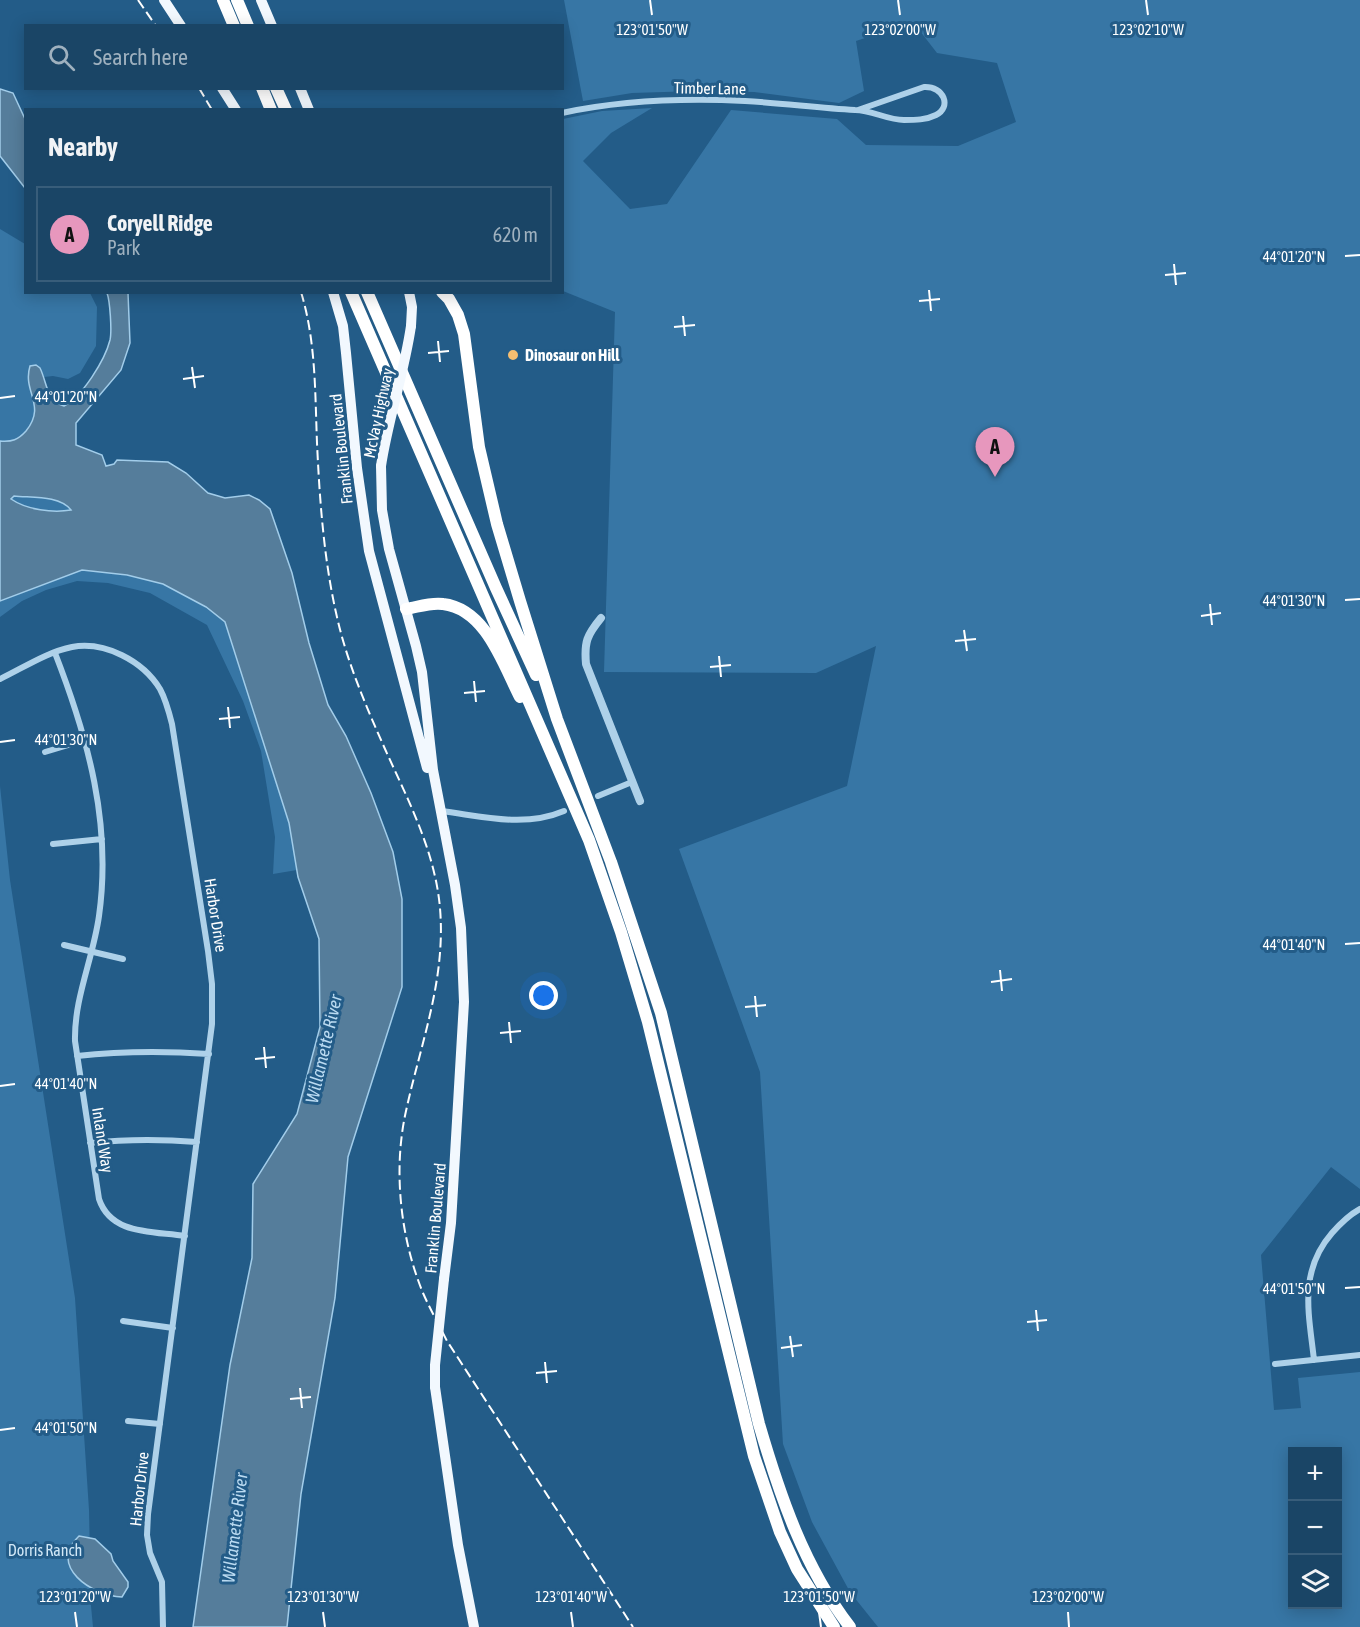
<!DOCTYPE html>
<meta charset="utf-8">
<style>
:root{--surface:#1a4566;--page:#234c6c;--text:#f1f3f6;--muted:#9fb1bf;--line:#385d7a;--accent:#e797bd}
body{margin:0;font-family:"Asap Condensed",sans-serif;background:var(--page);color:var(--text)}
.controls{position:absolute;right:18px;bottom:18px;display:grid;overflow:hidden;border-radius:0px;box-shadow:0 3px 15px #0003}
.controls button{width:54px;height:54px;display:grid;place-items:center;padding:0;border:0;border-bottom:2px solid var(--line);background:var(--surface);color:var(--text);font:30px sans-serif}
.you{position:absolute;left:544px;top:996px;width:21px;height:21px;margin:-15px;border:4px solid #fff;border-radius:50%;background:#1a73e8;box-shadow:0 0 0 9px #1a73e833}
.badge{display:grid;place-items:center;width:39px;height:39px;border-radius:50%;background:var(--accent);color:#111;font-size:20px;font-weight:700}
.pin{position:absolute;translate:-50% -50px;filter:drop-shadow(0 2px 3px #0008)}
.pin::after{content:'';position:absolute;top:32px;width:21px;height:18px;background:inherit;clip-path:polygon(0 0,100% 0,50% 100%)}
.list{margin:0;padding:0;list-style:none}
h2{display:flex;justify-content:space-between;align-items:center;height:78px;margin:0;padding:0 24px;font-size:26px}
h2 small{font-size:20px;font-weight:400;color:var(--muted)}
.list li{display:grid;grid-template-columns:39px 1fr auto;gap:18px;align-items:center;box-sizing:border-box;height:96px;margin:0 12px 12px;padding:0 12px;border:2px solid var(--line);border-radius:0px}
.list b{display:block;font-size:22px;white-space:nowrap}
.list p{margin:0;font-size:20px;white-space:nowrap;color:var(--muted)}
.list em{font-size:20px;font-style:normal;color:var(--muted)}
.icon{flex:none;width:33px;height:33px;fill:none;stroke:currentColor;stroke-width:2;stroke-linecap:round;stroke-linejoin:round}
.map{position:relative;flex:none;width:1360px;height:1627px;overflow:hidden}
.search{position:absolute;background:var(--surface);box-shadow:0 3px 15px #0003;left:24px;top:24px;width:540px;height:66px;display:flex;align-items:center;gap:15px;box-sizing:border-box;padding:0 21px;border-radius:0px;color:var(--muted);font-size:22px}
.panel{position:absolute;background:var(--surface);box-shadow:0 3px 15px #0003;left:24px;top:108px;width:540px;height:186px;border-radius:0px}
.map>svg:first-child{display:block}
.green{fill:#3776a5;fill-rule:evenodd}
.water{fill:#557d9b;stroke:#a2cdea;stroke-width:1.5;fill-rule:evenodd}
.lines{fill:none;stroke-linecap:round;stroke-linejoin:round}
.minor{stroke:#aed1e9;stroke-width:6}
.tertiary{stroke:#aed1e9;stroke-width:8}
.primary{stroke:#f2f8fe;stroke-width:10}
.motorway{stroke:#fff;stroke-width:12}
.rail{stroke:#fff;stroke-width:2;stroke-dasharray:10 4.5;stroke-linecap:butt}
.primary-bridge{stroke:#f2f8fe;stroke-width:10}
.ticks{fill:none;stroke:#fff;stroke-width:2}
.poi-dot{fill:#f5be71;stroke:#235c88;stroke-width:2}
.labels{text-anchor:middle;stroke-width:6;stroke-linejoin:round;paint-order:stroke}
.street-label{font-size:16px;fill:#fff;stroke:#235c88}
.poi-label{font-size:16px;font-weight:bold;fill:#fff;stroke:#235c88;text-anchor:start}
.park-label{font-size:16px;fill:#d2e8f7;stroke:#235c88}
.water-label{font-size:18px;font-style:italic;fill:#badaf1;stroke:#235c88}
.ticks-label{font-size:15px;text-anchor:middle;fill:#fff;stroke:#235c88;stroke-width:6;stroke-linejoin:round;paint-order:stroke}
</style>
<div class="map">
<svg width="1360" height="1627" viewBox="0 0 1360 1627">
<rect width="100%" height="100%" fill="#235c88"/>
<path class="green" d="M564 0H1360V1189L1331 1167 1261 1255 1274 1410 1301 1408 1298 1378 1360 1372V1627H878L850 1592 812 1522 783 1444 760 1072 679 849 847 786 876 646 816 673 604 672 615 312 563 291V119L602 111 652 108 611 133 583 161 630 209 667 204 731 110 837 119 866 145 958 146 1016 122 997 63 937 53 913 22 856 41 864 91 839 103 754 92 696 91 632 93 583 101ZM1292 1452H1338V1604H1292Z
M0 229 25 244 26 292 90 293 97 307 96 346 80 373 68 379 53 376 44 377 40 368 28 372C31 396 43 411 26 431 18 440 11 442 0 441Z
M13 496C31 498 60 495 71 511 52 513 27 510 11 499Z
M82 570C108 573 135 575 161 583 181 590 208 609 225 622L289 823 297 870 273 874 275 837 261 751 243 701 207 625 150 593 108 583 77 581 46 590 22 601 0 617V601Z
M0 786 10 880 75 1298 89 1510 91 1606 93 1627H0Z"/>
<path class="water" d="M0 89 13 93 25 119V188L0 156Z
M107 293H128L130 343 121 370 76 423V445L102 455 106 466 114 464 117 460 168 462 186 473 208 493 225 498 249 495 259 500 270 509 292 573 309 643 328 705 346 736 371 793 393 852 402 899V987L348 1157 335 1298 301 1494 287 1627H193L230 1365 252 1258 253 1184 297 1114 320 1027 319 939 298 877 289 823 225 622 206 607 163 584 127 575 82 570 0 601V441C12 442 18 440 26 431 47 405 22 392 30 366L36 365 40 368C47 382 46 401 64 406 82 397 105 360 110 340 112 331 110 301 107 293ZM14 496C31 498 59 495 71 510 53 513 27 510 11 499Z
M79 1536 95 1539 111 1554 113 1561 128 1582V1587L122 1597C92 1596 47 1566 79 1536Z"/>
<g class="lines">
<path class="minor" d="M562 113C623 100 684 98 745 101 782 103 818 108 855 110 872 110 887 120 904 120 915 120 926 120 936 115 952 107 944 86 924 87L858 110
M55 653C88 738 112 824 99 916 93 959 74 998 75 1041L99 1199C111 1235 152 1231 185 1236
M0 679C23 668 47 652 72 647 105 641 143 661 160 689 166 700 169 712 172 724L208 951 212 984V1024L148 1514 147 1535 150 1553 162 1582 163 1627
M45 752 85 740
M598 796 632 782
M441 811C482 816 524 828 564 811
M53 844 102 839
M64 945 123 959
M77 1056C123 1051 163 1051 209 1054
M90 1143C126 1139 161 1139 197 1142
M123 1321 173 1328
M1314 1360C1309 1314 1298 1272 1332 1233 1340 1224 1349 1215 1360 1209
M1275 1364 1360 1355
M128 1421 160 1424"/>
<path class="tertiary" d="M601 618C587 635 584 642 586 664L640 801"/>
<path class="primary" d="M164 0 181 26
M261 0 272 26
M222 88 236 110
M300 88 309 110
M333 292 343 326 346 353 357 468 369 551 427 768
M409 292 412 307 411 326
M381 466 382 510 389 549 416 646 422 672 433 770 455 885 461 928 464 1002 451 1223 444 1279
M435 1387 458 1545 474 1627"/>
<path class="motorway" d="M223 0 234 26
M237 0 248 26
M262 88 271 110
M276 88 286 110
M351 292 589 840 621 932 648 1022 754 1456 780 1532 797 1569 834 1627
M367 292 496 588 536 675
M442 292 449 299 458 315 464 334 479 447 497 524 520 601 557 719 611 862 661 1013 759 1424C780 1496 804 1567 850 1627
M406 609C418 607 431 602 443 604 486 609 503 664 520 697"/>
<path class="rail" d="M138 0 156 26
M199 88 212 110
M301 292C316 341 315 393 317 443 320 508 325 575 342 637 353 676 369 713 385 749 408 800 435 851 440 908 446 980 421 1042 406 1111 393 1169 400 1237 423 1293 430 1309 439 1325 447 1341L633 1627"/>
<path class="primary-bridge" d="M381 466C388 419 404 374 411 326
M435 1387V1365L444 1279"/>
</g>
<path class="ticks" d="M650 0 652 15M898 0 900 15M1146 0 1148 15M1345 256 1360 255M1174 264 1176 285M1165 275 1186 273M929 290 931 311M919 301 940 299M683 316 685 336M674 327 695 325M438 341 440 362M428 353 449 351M192 367 195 388M183 379 204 376M0 398 15 396M1345 600 1360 599M1210 604 1212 625M1201 616 1221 613M964 630 967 651M955 641 976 639M719 656 721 677M710 667 731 665M474 681 476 702M464 693 485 691M228 707 230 728M219 719 240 717M0 742 15 740M1345 944 1360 943M1000 970 1002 991M991 982 1012 979M755 996 757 1017M745 1007 766 1005M509 1022 511 1043M500 1033 521 1031M264 1047 266 1068M255 1059 275 1057M0 1086 15 1084M1345 1288 1360 1287M1036 1310 1038 1331M1027 1322 1047 1320M790 1336 793 1357M781 1348 802 1345M545 1362 547 1383M536 1373 557 1371M300 1388 302 1408M290 1399 311 1397M0 1430 15 1428M75 1612 77 1627M323 1612 325 1627M571 1612 573 1627M819 1612 821 1627M1068 1612 1069 1627"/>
<circle class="poi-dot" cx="513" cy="355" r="6"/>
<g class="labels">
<g class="street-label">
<text transform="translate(710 88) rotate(1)" y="6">Timber Lane</text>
<text transform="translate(378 413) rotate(-78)" y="6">McVay Highway</text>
<text transform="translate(341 449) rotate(-96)" y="6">Franklin Boulevard</text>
<text transform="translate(216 915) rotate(81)" y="6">Harbor Drive</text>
<text transform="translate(103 1140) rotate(81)" y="6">Inland Way</text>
<text transform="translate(435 1218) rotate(-85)" y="6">Franklin Boulevard</text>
<text transform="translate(139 1489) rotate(-84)" y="6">Harbor Drive</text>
</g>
<g class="poi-label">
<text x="525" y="361">Dinosaur on Hill</text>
</g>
<g class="park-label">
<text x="45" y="1556">Dorris Ranch</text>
</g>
<g class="water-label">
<text transform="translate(324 1049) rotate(-77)" y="6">Willamette River</text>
<text transform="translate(235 1528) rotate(-83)" y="6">Willamette River</text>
</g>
</g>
<g class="ticks-label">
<text x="652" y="35">123°01'50"W</text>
<text x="900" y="35">123°02'00"W</text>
<text x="1148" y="35">123°02'10"W</text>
<text x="1294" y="262">44°01'20"N</text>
<text x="66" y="402">44°01'20"N</text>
<text x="1294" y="606">44°01'30"N</text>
<text x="66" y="745">44°01'30"N</text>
<text x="1294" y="950">44°01'40"N</text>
<text x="66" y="1089">44°01'40"N</text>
<text x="1294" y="1294">44°01'50"N</text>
<text x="66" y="1433">44°01'50"N</text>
<text x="75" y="1602">123°01'20"W</text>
<text x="323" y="1602">123°01'30"W</text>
<text x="571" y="1602">123°01'40"W</text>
<text x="819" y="1602">123°01'50"W</text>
<text x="1068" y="1602">123°02'00"W</text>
</g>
</svg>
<div class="controls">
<button>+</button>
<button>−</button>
<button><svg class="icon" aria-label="layers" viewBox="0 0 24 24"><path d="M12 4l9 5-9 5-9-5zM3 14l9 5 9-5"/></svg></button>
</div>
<div class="you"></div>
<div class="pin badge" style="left:995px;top:477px">A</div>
<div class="search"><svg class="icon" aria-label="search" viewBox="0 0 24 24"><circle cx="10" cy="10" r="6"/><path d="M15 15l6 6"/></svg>Search here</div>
<section class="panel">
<h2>Nearby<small></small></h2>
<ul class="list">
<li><span class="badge">A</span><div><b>Coryell Ridge</b><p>Park</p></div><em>620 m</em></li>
</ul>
</section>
</div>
